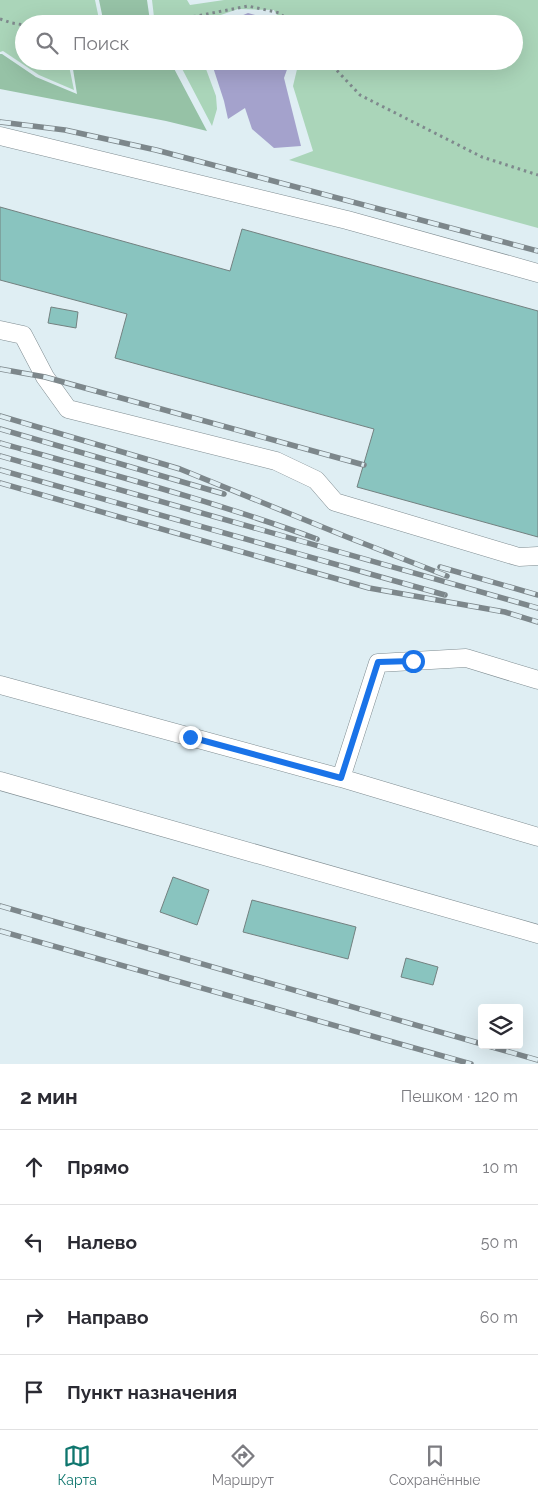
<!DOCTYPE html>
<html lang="ru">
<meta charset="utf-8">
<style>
:root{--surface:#fff;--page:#f7f7f7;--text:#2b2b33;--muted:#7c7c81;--line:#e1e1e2;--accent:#0f766e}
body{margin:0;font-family:Raleway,sans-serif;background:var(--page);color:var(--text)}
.controls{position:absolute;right:15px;bottom:15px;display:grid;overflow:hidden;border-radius:5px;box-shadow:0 5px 20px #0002}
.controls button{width:45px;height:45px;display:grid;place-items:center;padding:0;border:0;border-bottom:1px solid var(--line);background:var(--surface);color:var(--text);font:25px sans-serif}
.stop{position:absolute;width:15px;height:15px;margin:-11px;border:4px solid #1a73e8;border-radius:50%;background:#fff}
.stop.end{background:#1a73e8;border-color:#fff;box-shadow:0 1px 5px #0008}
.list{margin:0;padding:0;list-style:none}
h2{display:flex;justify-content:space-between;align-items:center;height:65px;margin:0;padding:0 20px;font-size:21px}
h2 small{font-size:16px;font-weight:400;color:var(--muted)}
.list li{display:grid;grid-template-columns:32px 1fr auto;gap:15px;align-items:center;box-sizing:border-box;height:75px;padding:0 20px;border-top:1px solid var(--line)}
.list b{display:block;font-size:19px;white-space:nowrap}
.list em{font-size:16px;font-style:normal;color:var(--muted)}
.icon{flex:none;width:28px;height:28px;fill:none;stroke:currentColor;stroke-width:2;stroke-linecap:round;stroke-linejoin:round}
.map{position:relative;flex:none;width:538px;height:1064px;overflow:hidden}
.search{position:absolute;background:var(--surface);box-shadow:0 5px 20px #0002;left:15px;right:15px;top:15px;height:55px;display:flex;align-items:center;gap:12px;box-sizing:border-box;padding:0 18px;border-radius:28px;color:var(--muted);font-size:19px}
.sheet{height:365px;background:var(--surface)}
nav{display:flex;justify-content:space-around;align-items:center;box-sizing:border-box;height:70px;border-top:1px solid var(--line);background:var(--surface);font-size:14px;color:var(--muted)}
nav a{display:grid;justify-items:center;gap:2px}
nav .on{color:var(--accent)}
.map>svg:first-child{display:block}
.green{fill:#aad5b9}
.forest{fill:#96c2a6}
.water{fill:#a4a2cc}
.building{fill:#89c4bf;stroke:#738180}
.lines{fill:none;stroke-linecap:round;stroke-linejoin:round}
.minor-casing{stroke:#7f8c91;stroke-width:19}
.path{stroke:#7f898d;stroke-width:3;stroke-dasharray:2.5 4;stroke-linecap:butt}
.minor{stroke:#fff;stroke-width:18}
.rail-casing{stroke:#7d878b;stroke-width:5.5}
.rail{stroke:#dfeef3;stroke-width:4;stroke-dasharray:11;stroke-linecap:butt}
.route{stroke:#1a73e8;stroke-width:6}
</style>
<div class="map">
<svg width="538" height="1064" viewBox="0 0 538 1064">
<rect width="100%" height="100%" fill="#dfeef3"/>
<path class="green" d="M0 0H95L100 24H24V61H68L74 90 39 75 3 51 0 52Z
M152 0H187L190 5 224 0H538V228L289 160 313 151 293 86 299 61H514V24H282L274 10 238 9 195 24H148L154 17Z
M178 61H203L216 96 217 109 212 126Z"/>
<path class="forest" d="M99 0H147L150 21 145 24H104Z
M0 54H2L36 77 77 94 72 63 84 61H170L207 131 166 121 0 89Z"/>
<path class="water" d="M248 13 262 17 267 24H222Z
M211 61H290L284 78 301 146 274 148 252 129 245 108 228 119 224 101Z"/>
<path class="building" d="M0 207 230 271 242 229 538 311V537L357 487 374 429 115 358 127 314 0 280Z
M51 307 78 312 76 328 48 323Z
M173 877 209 890 197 925 160 912Z
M252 900 356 927 348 959 243 932Z
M406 958 438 967 433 985 401 977Z"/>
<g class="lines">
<defs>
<path id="minor" d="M0 136 347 220 538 273
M0 330 23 335 45 377 68 409 276 461 316 480 335 502 519 557 538 556
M0 685 341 778 538 837
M341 778 378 663 466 658 538 680
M0 781 538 934"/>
</defs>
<use href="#minor" class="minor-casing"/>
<path class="path" d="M0 19 12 23 24 25
M155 24 248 6 280 13 291 24
M328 61 360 95 482 157 538 175"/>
<use href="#minor" class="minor"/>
<defs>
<path id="rail" d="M0 122 65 130 156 150 538 251
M0 369 45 377 364 465
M0 416 180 469 347 537 447 576
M0 429 224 494
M0 443C106 473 213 501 317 539
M0 456 538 608
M0 470 445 595
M0 483 369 588 505 612 538 622
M440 567 538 595
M0 906 482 1044
M0 931 471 1064
M485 1045 538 1060"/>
</defs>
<use href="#rail" class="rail-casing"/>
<use href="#rail" class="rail"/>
</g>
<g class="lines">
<path class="route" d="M190 737 341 778 378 662 413 661"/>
</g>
</svg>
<div class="controls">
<button><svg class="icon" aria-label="layers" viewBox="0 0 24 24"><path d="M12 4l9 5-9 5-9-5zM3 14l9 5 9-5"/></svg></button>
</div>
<div class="stop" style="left:413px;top:661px"></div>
<div class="stop end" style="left:190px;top:737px"></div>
<div class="search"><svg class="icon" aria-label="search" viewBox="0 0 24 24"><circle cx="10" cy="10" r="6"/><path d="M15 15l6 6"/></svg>Поиск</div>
</div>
<section class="sheet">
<h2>2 мин<small>Пешком · 120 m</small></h2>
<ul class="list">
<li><svg class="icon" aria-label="ahead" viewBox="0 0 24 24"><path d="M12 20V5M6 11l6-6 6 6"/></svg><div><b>Прямо</b></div><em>10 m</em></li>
<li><svg class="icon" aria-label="left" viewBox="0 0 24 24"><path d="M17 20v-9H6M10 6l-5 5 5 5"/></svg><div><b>Налево</b></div><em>50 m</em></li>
<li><svg class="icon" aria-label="right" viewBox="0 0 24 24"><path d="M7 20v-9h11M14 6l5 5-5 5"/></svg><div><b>Направо</b></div><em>60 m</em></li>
<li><svg class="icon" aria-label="arrive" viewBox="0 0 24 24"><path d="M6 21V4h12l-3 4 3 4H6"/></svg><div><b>Пункт назначения</b></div></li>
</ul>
</section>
<nav>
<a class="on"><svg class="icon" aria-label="map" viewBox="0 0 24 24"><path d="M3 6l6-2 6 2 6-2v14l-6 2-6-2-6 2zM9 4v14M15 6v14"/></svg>Карта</a>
<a><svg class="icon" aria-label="directions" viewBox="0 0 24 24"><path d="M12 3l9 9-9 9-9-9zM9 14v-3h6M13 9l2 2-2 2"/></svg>Маршрут</a>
<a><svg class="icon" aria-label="saved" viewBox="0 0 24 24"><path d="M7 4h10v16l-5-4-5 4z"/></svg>Сохранённые</a>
</nav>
